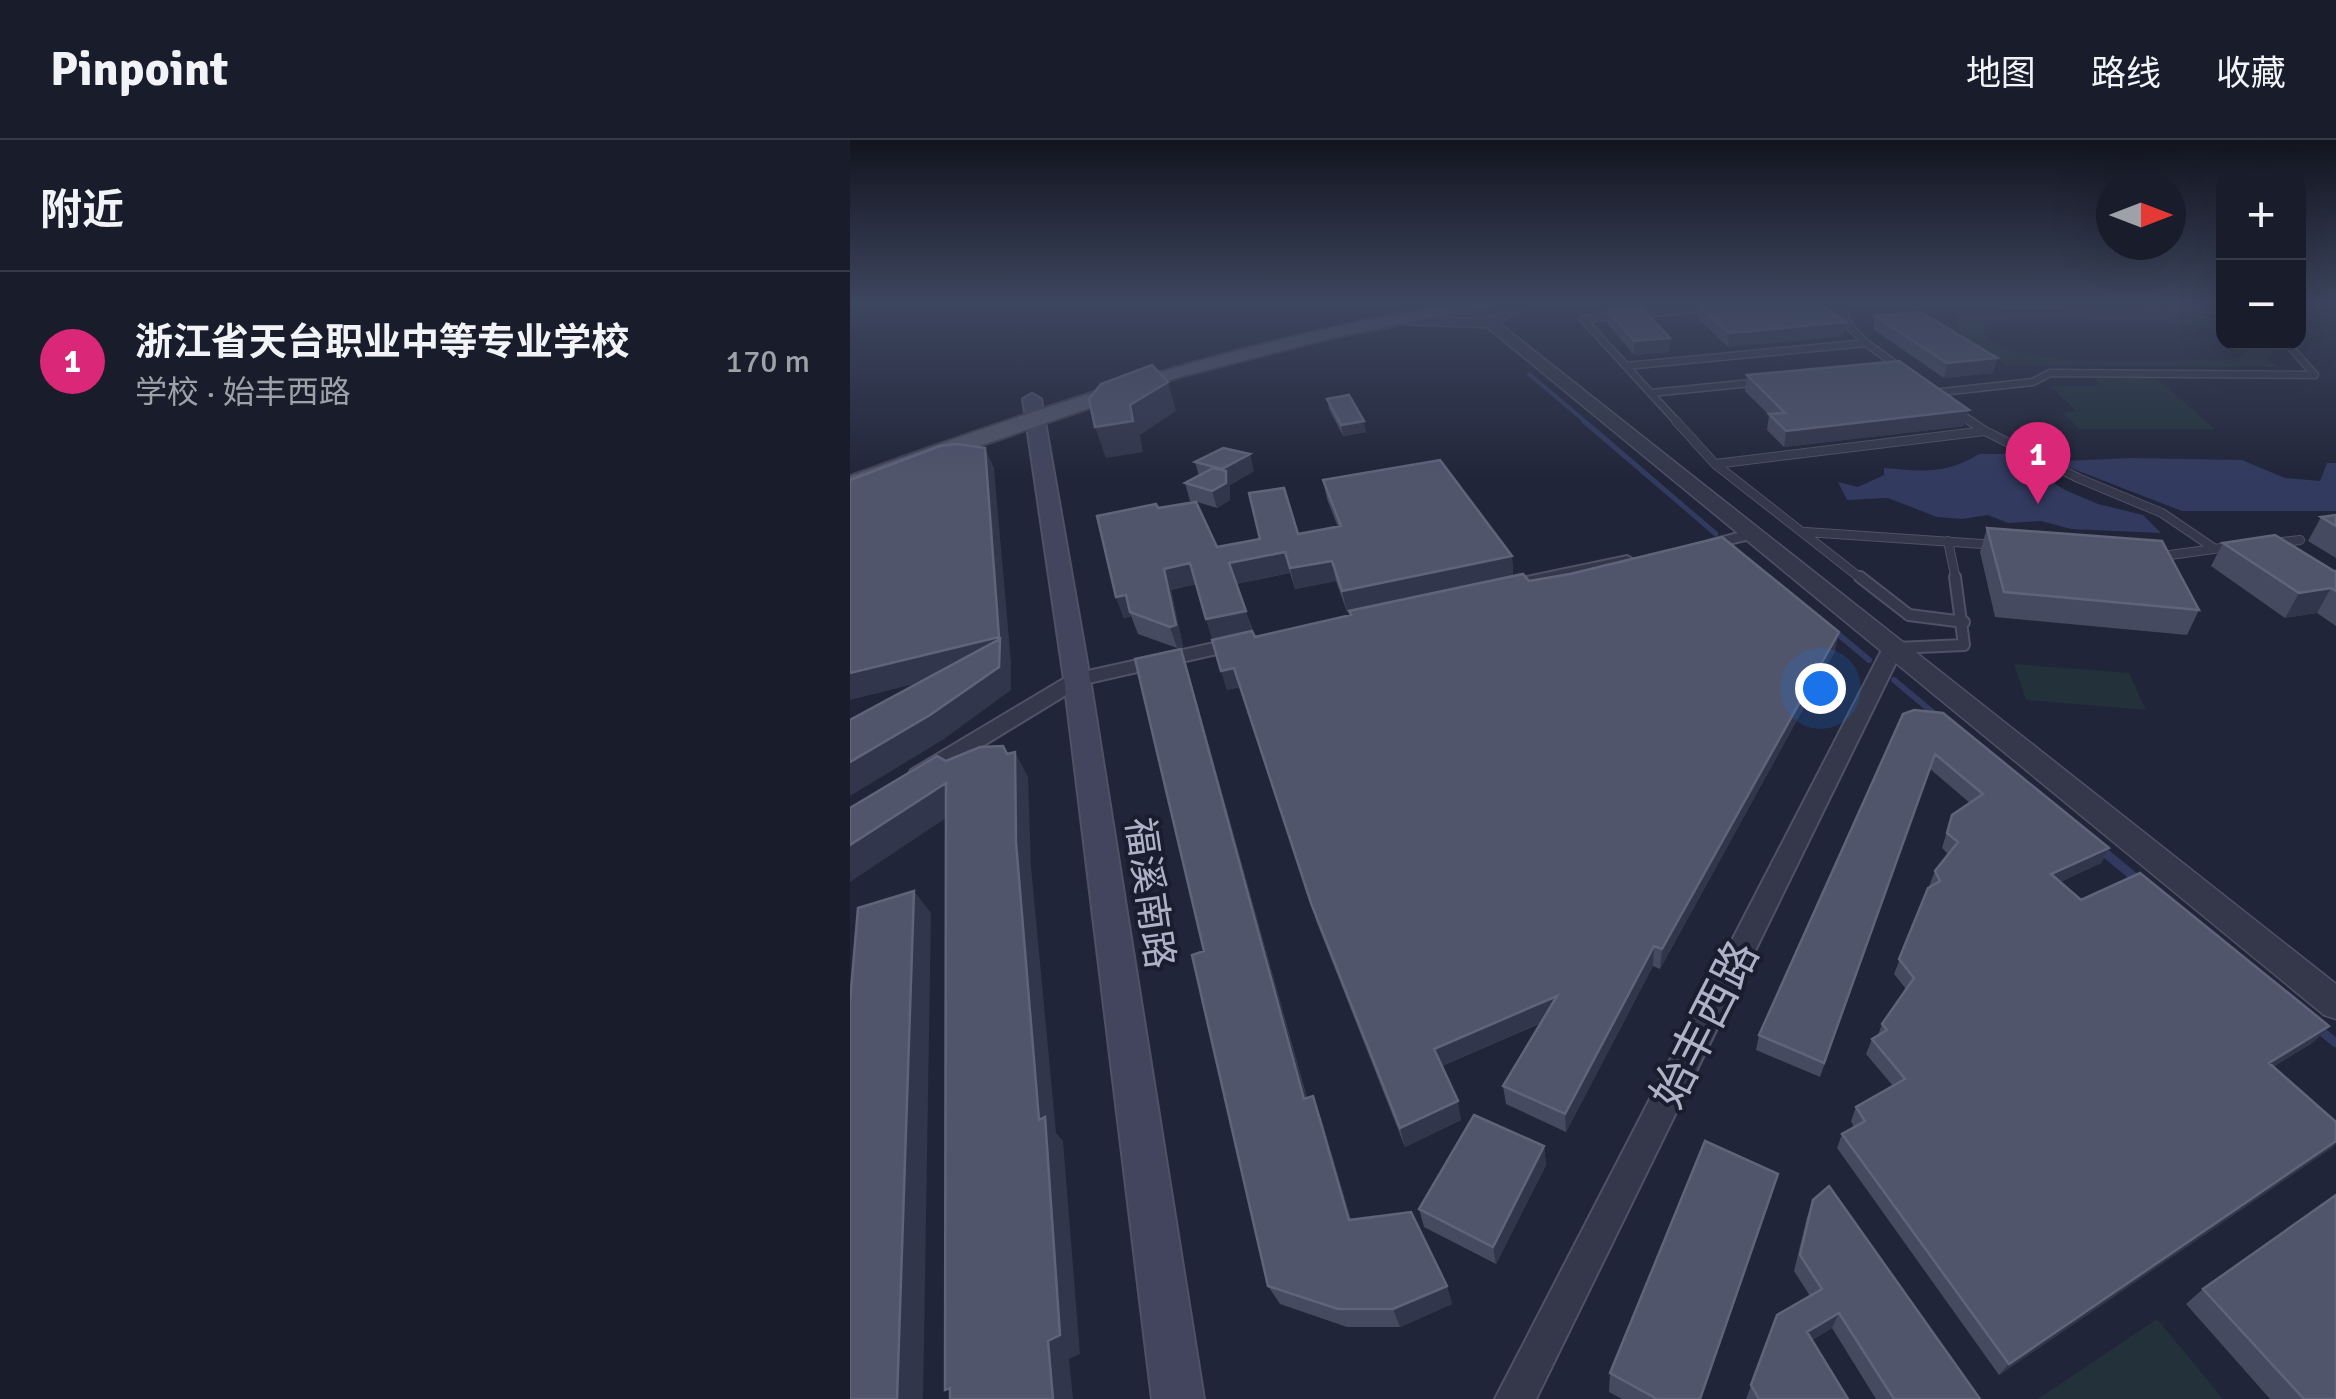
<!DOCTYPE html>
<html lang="zh">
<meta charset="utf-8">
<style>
:root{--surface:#191c2b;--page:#262937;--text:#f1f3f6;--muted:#9fa1a9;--line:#373a47;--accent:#db2777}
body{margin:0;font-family:Signika,"Noto Sans SC",sans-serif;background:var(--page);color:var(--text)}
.controls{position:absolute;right:30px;top:30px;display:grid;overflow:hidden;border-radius:20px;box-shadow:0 10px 40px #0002}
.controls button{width:90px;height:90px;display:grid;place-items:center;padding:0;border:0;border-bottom:2px solid var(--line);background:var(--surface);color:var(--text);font:50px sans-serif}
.compass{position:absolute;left:1246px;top:30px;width:90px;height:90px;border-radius:50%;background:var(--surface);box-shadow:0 10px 40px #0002;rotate:90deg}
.you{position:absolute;left:970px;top:548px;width:35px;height:35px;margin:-25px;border:8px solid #fff;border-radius:50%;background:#1a73e8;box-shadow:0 0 0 15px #1a73e833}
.badge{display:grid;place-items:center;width:65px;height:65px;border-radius:50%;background:var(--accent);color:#fff;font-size:32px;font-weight:700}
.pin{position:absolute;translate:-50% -82px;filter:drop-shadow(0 2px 5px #0008)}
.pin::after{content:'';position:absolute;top:52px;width:35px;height:30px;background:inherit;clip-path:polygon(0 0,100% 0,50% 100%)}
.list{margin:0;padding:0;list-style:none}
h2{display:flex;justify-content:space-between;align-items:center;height:130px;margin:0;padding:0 40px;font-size:42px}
h2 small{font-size:32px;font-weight:400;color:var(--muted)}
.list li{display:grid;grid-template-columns:65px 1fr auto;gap:30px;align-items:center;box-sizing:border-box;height:180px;padding:0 40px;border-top:2px solid var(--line)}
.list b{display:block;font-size:38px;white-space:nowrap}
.list p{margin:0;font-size:32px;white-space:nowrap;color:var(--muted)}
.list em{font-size:32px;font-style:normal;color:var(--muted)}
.map{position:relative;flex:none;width:1486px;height:1259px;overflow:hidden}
header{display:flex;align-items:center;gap:60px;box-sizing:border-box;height:140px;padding:0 50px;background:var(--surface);border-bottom:2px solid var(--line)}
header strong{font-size:48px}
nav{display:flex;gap:55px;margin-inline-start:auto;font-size:35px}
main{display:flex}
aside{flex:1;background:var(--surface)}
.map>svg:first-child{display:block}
.green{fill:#23323a}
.water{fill:#323a5f}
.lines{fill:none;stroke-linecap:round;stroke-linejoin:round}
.stream-far3{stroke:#323a5f;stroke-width:4}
.stream-far2{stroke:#323a5f;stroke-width:5}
.stream-far1{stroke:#323a5f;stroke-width:6}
.stream{stroke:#323a5f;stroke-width:9}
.service-far2-casing{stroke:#4f5264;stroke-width:9}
.service-far1-casing{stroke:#4f5264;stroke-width:10}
.service-casing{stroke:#4f5264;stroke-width:14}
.minor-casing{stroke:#4f5264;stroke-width:4}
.tertiary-casing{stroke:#4f5264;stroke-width:3}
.secondary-casing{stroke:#4f5264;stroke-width:4}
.primary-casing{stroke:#3e4153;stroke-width:4}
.service-far2{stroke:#34384a;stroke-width:6}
.service-far1{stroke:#34384a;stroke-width:8}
.service{stroke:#34384a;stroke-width:10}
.minor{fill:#34384a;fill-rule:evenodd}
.tertiary{fill:#34384a;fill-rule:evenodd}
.secondary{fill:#42455d;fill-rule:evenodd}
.primary{fill:#52566a;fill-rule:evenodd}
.wall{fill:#454a61;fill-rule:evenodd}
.shaded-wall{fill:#32364c}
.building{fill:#50556c;stroke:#5f647a;stroke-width:2.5}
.labels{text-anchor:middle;stroke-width:8;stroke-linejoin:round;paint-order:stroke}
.street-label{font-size:38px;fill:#afb2c6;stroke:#1a1d2e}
.near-street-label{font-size:45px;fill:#afb2c6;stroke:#1a1d2e}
</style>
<header>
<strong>Pinpoint</strong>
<nav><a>地图</a><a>路线</a><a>收藏</a></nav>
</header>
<main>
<aside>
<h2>附近<small></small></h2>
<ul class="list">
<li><span class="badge">1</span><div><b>浙江省天台职业中等专业学校</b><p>学校 · 始丰西路</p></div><em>170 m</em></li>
</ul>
</aside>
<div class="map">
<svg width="1486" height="1259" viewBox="0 0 1486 1259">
<rect width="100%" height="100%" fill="#212539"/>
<path class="green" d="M1104 173H1348L1373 183V191L1305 180 1158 179 1136 183 1134 194C1158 232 1328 220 1375 220L1387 219 1399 211 1397 203H1417L1424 214 1416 219 1429 227 1154 225C1140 205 1105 209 1108 177Z
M1243 236 1305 237 1365 289H1229L1213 273 1226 271 1201 246 1250 245Z
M1164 524 1279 533 1296 570 1176 560Z
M1307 1179 1373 1259H1188Z"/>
<path class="water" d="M1129 314H1157L1215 350 1248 364 1293 375 1311 393 1221 389 1191 381 1158 383 1138 375 1112 379 1087 377 1038 358 997 360 988 342 1008 347 1034 335V328C1072 331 1095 335 1129 314Z
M1281 318 1392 320 1435 338 1470 341 1477 323H1486V371H1332L1218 327 1215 321Z"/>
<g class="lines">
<path class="stream-far3" d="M679 234 737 283"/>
<path class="stream-far2" d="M734 281 866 394"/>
<path class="stream-far1" d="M982 489 1019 520
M1044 540 1087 576"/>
<path class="stream" d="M1249 708 1288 740
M1465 886 1486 903"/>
<defs>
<path id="service-far2" d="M990 162 1000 187 1016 203
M1045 162 1374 169
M776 226 1016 203 1049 227
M801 253 911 242
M1085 255 1082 253 1183 242 1200 233 1465 235 1436 202
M1108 272 1124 283
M828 283 733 179 860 168"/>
<path id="service-far1" d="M826 281 865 324 1013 440
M1135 291 1228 338 1312 373 1365 409
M865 324 1135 291 1120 281
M956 392 1147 405
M1098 401 1106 440
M1424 403 1450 400
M1305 417 1386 406"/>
<path id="service" d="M1010 437 1059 475 1114 482
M1047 508 1114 505 1105 437"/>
<path id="minor" d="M903 389 909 391V397L848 411 840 406Z
M777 416 786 421 783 425 662 450 653 445 662 440Z
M391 497 398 499V507L234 544 77 640 69 643 58 635 61 630 220 535Z
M1043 502 1053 508 686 1259H645L1033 508Z"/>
<path id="tertiary" d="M609 162H623L642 177 670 162H688L657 177 650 184 1486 844V879L1474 875 637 187 544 184 537 180 544 176 628 179Z"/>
<path id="secondary" d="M182 254 191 259 240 539 354 1259H302L214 539 173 259Z"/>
<path id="primary" d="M621 162H664L485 197 329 237 0 351V336C203 262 407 194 621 162Z"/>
</defs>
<use href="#service-far2" class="service-far2-casing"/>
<use href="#service-far1" class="service-far1-casing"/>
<use href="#service" class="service-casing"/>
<use href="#minor" class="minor-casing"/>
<use href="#tertiary" class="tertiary-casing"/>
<use href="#secondary" class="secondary-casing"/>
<use href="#primary" class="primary-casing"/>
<use href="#service-far2" class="service-far2"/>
<use href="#service-far1" class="service-far1"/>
<use href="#service" class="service"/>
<use href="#minor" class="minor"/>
<use href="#tertiary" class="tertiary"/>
<use href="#secondary" class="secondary"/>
<use href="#primary" class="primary"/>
</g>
<path class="wall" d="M848 164 996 182 993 196 878 207 847 177Z
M758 170 819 212 784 215 758 184Z
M1025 176 1147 218 1143 233 1094 238 1023 189Z
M897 235 1114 286 934 307 917 290 919 275 895 251Z
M477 259 516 292 493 296 479 269Z
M345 322 404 331 380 345V360L367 368 347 362 367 407 488 387 477 359 473 340 662 416 663 436 679 441 985 511 810 829 803 826 716 992 656 964 653 946 691 883 592 926 611 980 555 1007 467 783 390 547 377 550 346 444 321 450 333 507 327 508 288 494 281 476 274 478 266 457 308 368 345 362 340 361 335 343 349 336ZM440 433 445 449 486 441 497 472H499L500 475 405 497 386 444Z
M1486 375V418L1458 401 1471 377Z
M1137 388 1349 470 1337 495 1145 477 1130 412Z
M1373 403 1486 431V486L1467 473 1435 478 1361 426Z
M338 531 457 958 463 956 471 978 501 1080 597 1146 602 1164 550 1187H497L430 1164 418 1146 354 811Z
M1053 574 1259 708 1251 723 1210 742 1231 760 1465 901 1423 927 1483 1007 1149 1235 987 1008 992 994 1004 987 1001 981 1006 967 1043 946 1016 914 1022 899 1028 895 1032 884 1056 849 1044 834 1085 731 1098 714 1092 708 1102 675 1120 663 1080 629 970 937 906 910 909 895Z
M694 1006 696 1025 646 1124 574 1087 569 1069Z
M928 1034 921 1058 851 1259H772L759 1252 760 1233Z
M963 1060 1130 1259H1026L982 1188 962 1200 998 1259H896L927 1175 960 1156 944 1131 957 1077Z
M1353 1149 1486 1259H1420L1336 1164Z"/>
<path class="shaded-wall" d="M996 182 993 196 878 207 879 193Z
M820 198 819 212 784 215V201Z
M1147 218 1143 233 1094 238 1097 223Z
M318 242 326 271 290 295 293 312 256 318 245 287Z
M1119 270 1114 286 934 307 936 291Z
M514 281 516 292 493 296 491 285Z
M135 308 144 328 161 522V550L94 599 0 656V622L149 523 0 560V533Z
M400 314 404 331 380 345V360L367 368 362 351 372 329Z
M435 412 440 433 385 444 379 423Z
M662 416 663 436 497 472 492 451Z
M482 421 486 441 445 449 440 428Z
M340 423 346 444 321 450 333 507 327 508 320 487 314 429Z
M1481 448 1467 473 1435 478 1449 453Z
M276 455 281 476 274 478 266 457Z
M396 471 402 492 363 501 356 479Z
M989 492 985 511 810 829 812 809Z
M331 509 338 531 463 981 454 959Z
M384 528 390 547 377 550 371 531Z
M165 612 178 637 181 727 206 993 213 1001 230 1214 219 1219 223 1259H203L198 1201 189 980 166 702Z
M96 643 111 668 0 742V705Z
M1259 708 1251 723 1194 749 1201 734Z
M64 751 81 773 73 1259H47Z
M804 806 803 826 716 992 715 974Z
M707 856 708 875 587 928 584 909Z
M1479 886 1465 901 1406 937 1419 923Z
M463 956 471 978 507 1100 499 1080Z
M608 961 611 980 555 1007 550 988Z
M1486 1001V1004L1483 1007 1149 1235 1159 1224Z
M694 1006 696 1025 646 1124 643 1107Z
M928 1034 921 1058 851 1259H850Z
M597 1146 602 1164 550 1187 543 1169Z
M989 1173 982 1188 951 1206 957 1192Z"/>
<path class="building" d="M871 162H967L996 182 879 193 848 164Z
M791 167 820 198 784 201 758 170Z
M1071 172 1147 218 1097 223 1025 176Z
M1049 221 1119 270 936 291 919 274 935 273 897 235Z
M302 225 318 242 280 265 283 281 245 287 239 259 251 244Z
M499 255 514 281 491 285 477 259Z
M107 304 135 308 149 497 0 533V340L90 306Z
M373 308 400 314 372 329 345 322Z
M590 320 662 416 492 451 482 421 440 428 435 412 379 423 396 471 356 479 340 423 314 429 326 485 320 487 280 472 276 455 266 457 247 376 306 364 308 368 346 362 367 407 410 399 399 353 434 348 448 394 491 386 473 340Z
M363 328 376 331V343L362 351 335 343Z
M1486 375V386L1471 377Z
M1137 388 1312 401 1349 470 1154 452Z
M1425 395 1484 431H1486V451L1481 448 1449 453 1373 403Z
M872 397 989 492 812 809 804 806 715 974 653 946 707 856 584 909 608 961 550 988 461 763 384 528 371 531 362 500 402 491 405 497 501 475 499 471 673 434 679 441 720 434Z
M150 499 149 527 80 575 0 622V580Z
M331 509 454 959 463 956 499 1080 561 1072 597 1146 543 1169H488L418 1146 342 815 354 811 285 519Z
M1064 570 1093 573 1259 708 1201 734 1231 760 1290 733 1479 886 1419 923 1486 982V1001L1159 1224 992 994 1015 981 1006 967 1055 939 1022 899 1037 890 1032 884 1064 838 1049 819 1078 748 1090 741 1085 731 1108 702 1097 693 1102 675 1133 654 1085 614 974 923 909 895 1053 574Z
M153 606 157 614 165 612 166 702 189 980 195 977 210 1195 198 1201 203 1259H100V1248L95 1250 96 643 0 705V668L87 616 96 621 130 607Z
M64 751 47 1259H0V862L8 768Z
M624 975 694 1006 643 1107 569 1069Z
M855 1001 928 1034 850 1259H807L760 1233Z
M979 1046 1130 1259H1044L989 1173 957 1192 998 1259H909L901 1245 927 1175 972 1149 950 1115 963 1060Z
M1486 1055V1259H1454L1353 1149Z"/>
<linearGradient id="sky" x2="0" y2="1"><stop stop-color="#12141f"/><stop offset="0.48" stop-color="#3d465f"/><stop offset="1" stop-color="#3d465f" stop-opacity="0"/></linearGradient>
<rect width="1486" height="339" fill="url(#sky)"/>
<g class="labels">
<g class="street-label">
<text transform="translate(300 753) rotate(82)" y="13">福溪南路</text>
</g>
<g class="near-street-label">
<text transform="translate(854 884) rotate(-63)" y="16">始丰西路</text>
</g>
</g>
</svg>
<div class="controls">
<button>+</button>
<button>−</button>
</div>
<svg class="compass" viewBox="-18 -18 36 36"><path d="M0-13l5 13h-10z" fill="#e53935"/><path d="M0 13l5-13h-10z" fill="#9fa1a9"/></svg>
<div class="you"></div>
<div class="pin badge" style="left:1188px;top:364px">1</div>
</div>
</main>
